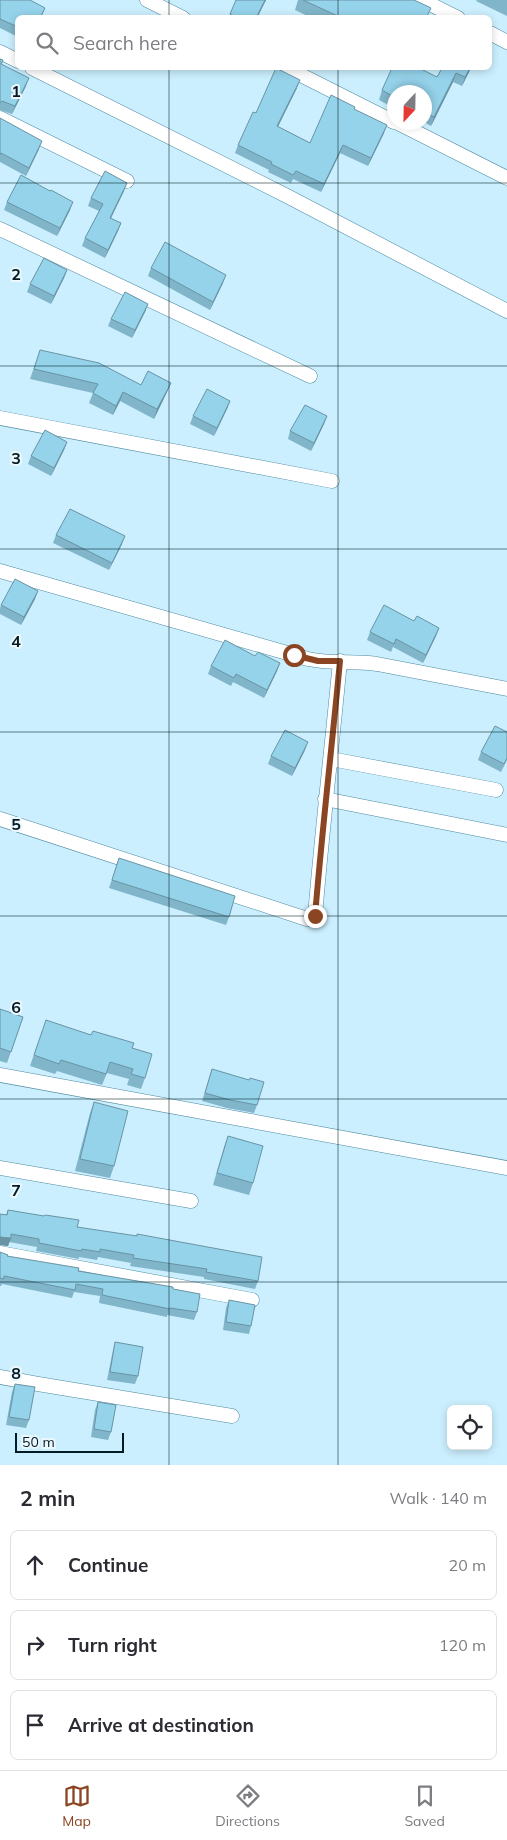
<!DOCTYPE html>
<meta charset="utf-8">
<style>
:root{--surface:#fff;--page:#f7f7f7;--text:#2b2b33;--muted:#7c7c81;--line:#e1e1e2;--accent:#8c4522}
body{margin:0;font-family:Mulish,sans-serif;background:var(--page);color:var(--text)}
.controls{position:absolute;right:15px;bottom:15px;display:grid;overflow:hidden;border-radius:8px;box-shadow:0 2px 8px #0003}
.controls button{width:45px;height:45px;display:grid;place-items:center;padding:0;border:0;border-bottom:1px solid var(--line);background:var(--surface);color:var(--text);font:25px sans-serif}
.compass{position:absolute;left:387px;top:85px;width:45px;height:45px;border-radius:50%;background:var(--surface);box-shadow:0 2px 8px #0003;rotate:202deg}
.scale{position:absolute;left:15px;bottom:12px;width:109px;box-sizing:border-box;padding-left:5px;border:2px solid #021a23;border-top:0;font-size:14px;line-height:18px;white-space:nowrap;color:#021a23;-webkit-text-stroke:4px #ecf8fd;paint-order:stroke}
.stop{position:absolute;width:15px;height:15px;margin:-11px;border:4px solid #8c4522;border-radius:50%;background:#fff}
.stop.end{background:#8c4522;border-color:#fff;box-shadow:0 1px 5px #0008}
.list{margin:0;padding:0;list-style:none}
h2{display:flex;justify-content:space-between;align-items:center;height:65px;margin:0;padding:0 20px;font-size:21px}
h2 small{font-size:16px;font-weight:400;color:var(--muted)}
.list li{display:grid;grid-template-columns:32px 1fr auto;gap:15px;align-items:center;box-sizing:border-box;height:70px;margin:0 10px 10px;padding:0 10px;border:1px solid var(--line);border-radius:8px}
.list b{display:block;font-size:19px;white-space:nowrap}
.list em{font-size:16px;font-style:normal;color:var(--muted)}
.icon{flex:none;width:28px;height:28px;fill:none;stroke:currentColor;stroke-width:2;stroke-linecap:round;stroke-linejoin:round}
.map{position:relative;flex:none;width:507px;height:1465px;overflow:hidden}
.search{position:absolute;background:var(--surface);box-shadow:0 2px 8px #0003;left:15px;right:15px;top:15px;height:55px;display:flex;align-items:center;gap:12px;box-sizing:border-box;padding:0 18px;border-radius:8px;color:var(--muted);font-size:19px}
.sheet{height:305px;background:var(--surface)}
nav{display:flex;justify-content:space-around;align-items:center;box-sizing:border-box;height:70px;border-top:1px solid var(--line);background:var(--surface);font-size:14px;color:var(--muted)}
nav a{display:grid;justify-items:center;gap:2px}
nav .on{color:var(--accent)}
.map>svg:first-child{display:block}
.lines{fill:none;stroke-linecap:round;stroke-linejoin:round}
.minor-casing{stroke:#4e8aa1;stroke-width:15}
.minor{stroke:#fff;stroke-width:14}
.wall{fill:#80b5ca}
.shaded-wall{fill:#6894a4}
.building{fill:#95d3eb;stroke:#6894a4}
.route{stroke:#8c4522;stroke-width:6}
.grid{fill:none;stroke:#021a23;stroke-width:1;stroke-opacity:0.55}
.grid-label{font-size:16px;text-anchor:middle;font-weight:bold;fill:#021a23;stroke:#ecf8fd;stroke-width:4;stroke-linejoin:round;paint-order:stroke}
</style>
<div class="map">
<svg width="507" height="1465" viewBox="0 0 507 1465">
<rect width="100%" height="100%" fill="#cbeffe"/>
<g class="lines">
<defs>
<path id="minor" d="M147 0 183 18
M422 0 458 18
M490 33 507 42
M0 52 18 61
M32 68 287 196 507 311
M287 68 394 122
M0 118 127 181
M396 122 507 178
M0 229 310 376
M0 418 332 481
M0 571 308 659C331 664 354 661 377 664L507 689
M331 759 496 790
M325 799 507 835
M0 819 307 919H312L315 916C322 831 332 746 340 661
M0 1075 507 1168
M0 1168 191 1201
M0 1253 252 1300
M0 1377 38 1384 232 1416"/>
</defs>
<use href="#minor" class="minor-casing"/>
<use href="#minor" class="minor"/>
</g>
<path class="wall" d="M0 0 45 8 41 18H18V37L0 28Z
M236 0H266L257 18H229Z
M298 0H414L428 18H312L295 10Z
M477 0H507V16L476 1Z
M0 59 3 60 2 64 26 86 12 114 0 110Z
M442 68H471L462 86 453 82 431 126 424 122V92H394V108L379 100 382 90 437 77Z
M297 88 278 127 310 143 354 109 384 133 368 166 340 153 321 192 293 179 291 183 268 172 269 170 235 153 238 145 256 113Z
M0 118 39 149 26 176 0 162Z
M124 191 111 218 121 223 118 231 105 258 82 246 85 238 99 211 88 206 91 198Z
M7 202 70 210 57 236 4 210Z
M151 268 223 283 210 310 148 276Z
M67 270 64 278 51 304 27 292 30 284Z
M148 304 145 312 132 338 108 326 111 319Z
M40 350 141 385 171 383 167 392 154 419 120 401 113 415 89 403 93 393 30 379Z
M230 401 227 409 214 436 190 424 193 416Z
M327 416 324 424 311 451 288 439 290 431Z
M67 442 64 450 51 476 28 464 31 456Z
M56 535 122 544 109 570 53 543Z
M35 599 21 625 0 614V608L1 605Z
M414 621 439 628 436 636 423 663 393 647 391 652 367 640 370 632Z
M255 656 280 663 277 671 264 698 233 682 231 686 208 674 211 666Z
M507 732V760L501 772 478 760 481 752Z
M305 750 292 776 268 764 271 756Z
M119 858 229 917 226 925 109 888Z
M0 1009 23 1017 7 1063 0 1061Z
M42 1031 132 1048 145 1078 141 1089 127 1085 129 1079 107 1073 102 1085 57 1071 55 1074 30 1066Z
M212 1069 257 1105 254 1113 227 1108 202 1101Z
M94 1102 114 1166 110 1178 75 1171 90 1113Z
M228 1136 253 1183 249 1195 213 1185 224 1147Z
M8 1210 77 1227 258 1281 255 1289 204 1279V1277L130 1266 131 1263 98 1257 97 1260 79 1257V1259L36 1251 37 1247 9 1242 8 1246 0 1245V1214L6 1215Z
M0 1252 7 1256 173 1289 197 1312 194 1320 167 1315V1317L99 1303 100 1296 74 1292 72 1298 2 1284 1 1286H0Z
M229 1300 251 1326 249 1334 223 1330 226 1308Z
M115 1342 138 1376 135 1384 107 1380 113 1350Z
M15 1384 29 1420 26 1428 6 1425 12 1392Z
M98 1402 111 1432 108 1440 91 1437 95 1410Z"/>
<path class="shaded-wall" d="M265 0H266L257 18H256Z
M470 68H471L462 86 465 77Z
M456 73 453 82 431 126 434 117Z
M29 78 26 86 12 114 15 106Z
M300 80 297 88 274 134 277 126Z
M387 125 384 133 368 166 371 158Z
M42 141 39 149 26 176 29 168Z
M343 145 340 153 321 192 324 184Z
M127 183 124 191 107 226 110 218Z
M73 202 70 210 57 236 60 228Z
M121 223 118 231 105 258 108 250Z
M67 270 64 278 51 304 54 296Z
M226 275 223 283 210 310 213 302Z
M148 304 145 312 132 338 135 330Z
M171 383 167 392 154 419 157 409Z
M123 392 120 401 113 415 116 406Z
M230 401 227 409 214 436 217 428Z
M327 416 324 424 311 451 314 443Z
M67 442 64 450 51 476 54 468Z
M125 536 122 544 109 570 112 563Z
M38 591 35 599 21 625 24 617Z
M439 628 436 636 423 663 426 655Z
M280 663 277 671 264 698 267 690Z
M308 742 305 750 292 776 295 768Z
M0 1237 11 1238 8 1246 0 1245Z"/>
<path class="building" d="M0 0H30L45 8 40 18H18V27L0 19Z
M236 0H265L256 18H237L230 14Z
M303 0H414L431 8 426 18H342Z
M0 59 3 60 1 64 29 78 15 106 2 101 0 103Z
M276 68 300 80 277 126 310 143 331 95 355 107 354 109 387 125 371 158 343 145 324 184 296 171 293 175 271 164 272 162 238 145 253 112 256 113Z
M392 68H419L437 77 442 68H470L465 77 456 73 434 117 424 112V92H394V97L382 90Z
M0 118 42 141 29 168 1 153 0 155Z
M105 171 127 183 110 218 121 223 108 250 85 238 103 204 91 198Z
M21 175 50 191 51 190 73 202 60 228 7 202Z
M165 242 226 275 213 302 151 268Z
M44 258 67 270 54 296 30 284Z
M125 292 148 304 135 330 111 319Z
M40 350 99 363 141 385 148 371 171 383 157 409 123 392 116 406 93 393 98 384 34 369Z
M207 389 230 401 217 428 193 416Z
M305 405 327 416 314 443 290 431Z
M45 430 67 442 54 468 31 456Z
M70 509 125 536 112 563 56 535Z
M15 579 38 591 24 617 1 605Z
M384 605 414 621 417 616 439 628 426 655 396 639 394 644 370 632Z
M225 640 255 656 258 652 280 663 267 690 236 674 234 678 211 666Z
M495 726 507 732V758L504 764 481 752Z
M285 730 308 742 295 768 271 756Z
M119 858 235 896 229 917 112 880Z
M0 1009 23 1017 11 1052 0 1048Z
M46 1020 91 1035 93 1031 134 1043 132 1048 152 1054 145 1078 131 1074 133 1069 110 1062 106 1074 61 1060 59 1064 34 1055Z
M212 1069 249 1080 250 1078 264 1082 257 1105 230 1100 205 1093Z
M94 1102 128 1111 114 1166 80 1159Z
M228 1136 263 1146 253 1183 217 1173Z
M8 1210 44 1216 45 1215 79 1220 77 1227 137 1236V1234L262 1257 258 1281 206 1272 207 1269 133 1258 134 1255 100 1249V1252L82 1249 81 1251 39 1243V1239L11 1234V1238L0 1237V1214L7 1215Z
M0 1252 8 1255 7 1256 79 1268 78 1271 161 1285 173 1287V1289L200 1294 197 1312 170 1308V1309L102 1295 103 1289 76 1284 75 1290 4 1276V1279L0 1278Z
M229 1300 255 1305 251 1326 226 1322Z
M115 1342 143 1347 138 1376 110 1372Z
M15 1384 35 1387 29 1420 9 1417Z
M98 1402 116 1405 111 1432 94 1429Z"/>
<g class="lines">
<path class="route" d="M294 655 318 661H340C332 746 322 831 315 916"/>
</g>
<path class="grid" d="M169 0V18M338 0V18M169 68V1465M338 68V1465M0 183H507M0 366H507M0 549H507M0 732H507M0 916H507M0 1099H507M0 1282H507"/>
<g class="grid-label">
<text x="16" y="97">1</text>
<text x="16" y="280">2</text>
<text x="16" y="464">3</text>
<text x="16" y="647">4</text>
<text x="16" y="830">5</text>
<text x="16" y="1013">6</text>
<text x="16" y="1196">7</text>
<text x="16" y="1379">8</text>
</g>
</svg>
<div class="controls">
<button><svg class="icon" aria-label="locate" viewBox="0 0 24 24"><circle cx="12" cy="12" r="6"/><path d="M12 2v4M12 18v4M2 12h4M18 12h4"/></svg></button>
</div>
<svg class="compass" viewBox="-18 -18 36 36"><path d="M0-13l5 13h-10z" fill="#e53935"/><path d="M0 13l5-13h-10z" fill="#7c7c81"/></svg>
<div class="scale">50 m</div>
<div class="stop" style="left:294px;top:655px"></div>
<div class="stop end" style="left:315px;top:916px"></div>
<div class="search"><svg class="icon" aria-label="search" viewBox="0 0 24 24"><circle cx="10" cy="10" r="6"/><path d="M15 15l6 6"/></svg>Search here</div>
</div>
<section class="sheet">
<h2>2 min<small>Walk · 140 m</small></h2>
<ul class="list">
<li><svg class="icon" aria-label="ahead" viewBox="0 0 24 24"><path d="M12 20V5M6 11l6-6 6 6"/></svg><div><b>Continue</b></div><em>20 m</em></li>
<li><svg class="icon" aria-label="right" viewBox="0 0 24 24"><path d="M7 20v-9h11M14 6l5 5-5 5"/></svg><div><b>Turn right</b></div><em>120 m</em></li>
<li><svg class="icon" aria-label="arrive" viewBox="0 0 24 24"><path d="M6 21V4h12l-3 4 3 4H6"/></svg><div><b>Arrive at destination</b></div></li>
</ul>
</section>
<nav>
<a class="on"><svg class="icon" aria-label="map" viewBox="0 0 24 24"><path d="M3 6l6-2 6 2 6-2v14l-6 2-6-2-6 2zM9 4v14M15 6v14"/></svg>Map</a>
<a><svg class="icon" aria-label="directions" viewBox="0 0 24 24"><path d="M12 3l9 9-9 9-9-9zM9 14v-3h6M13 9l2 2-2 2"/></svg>Directions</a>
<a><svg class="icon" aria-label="saved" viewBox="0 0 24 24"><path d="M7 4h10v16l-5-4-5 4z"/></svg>Saved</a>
</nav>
